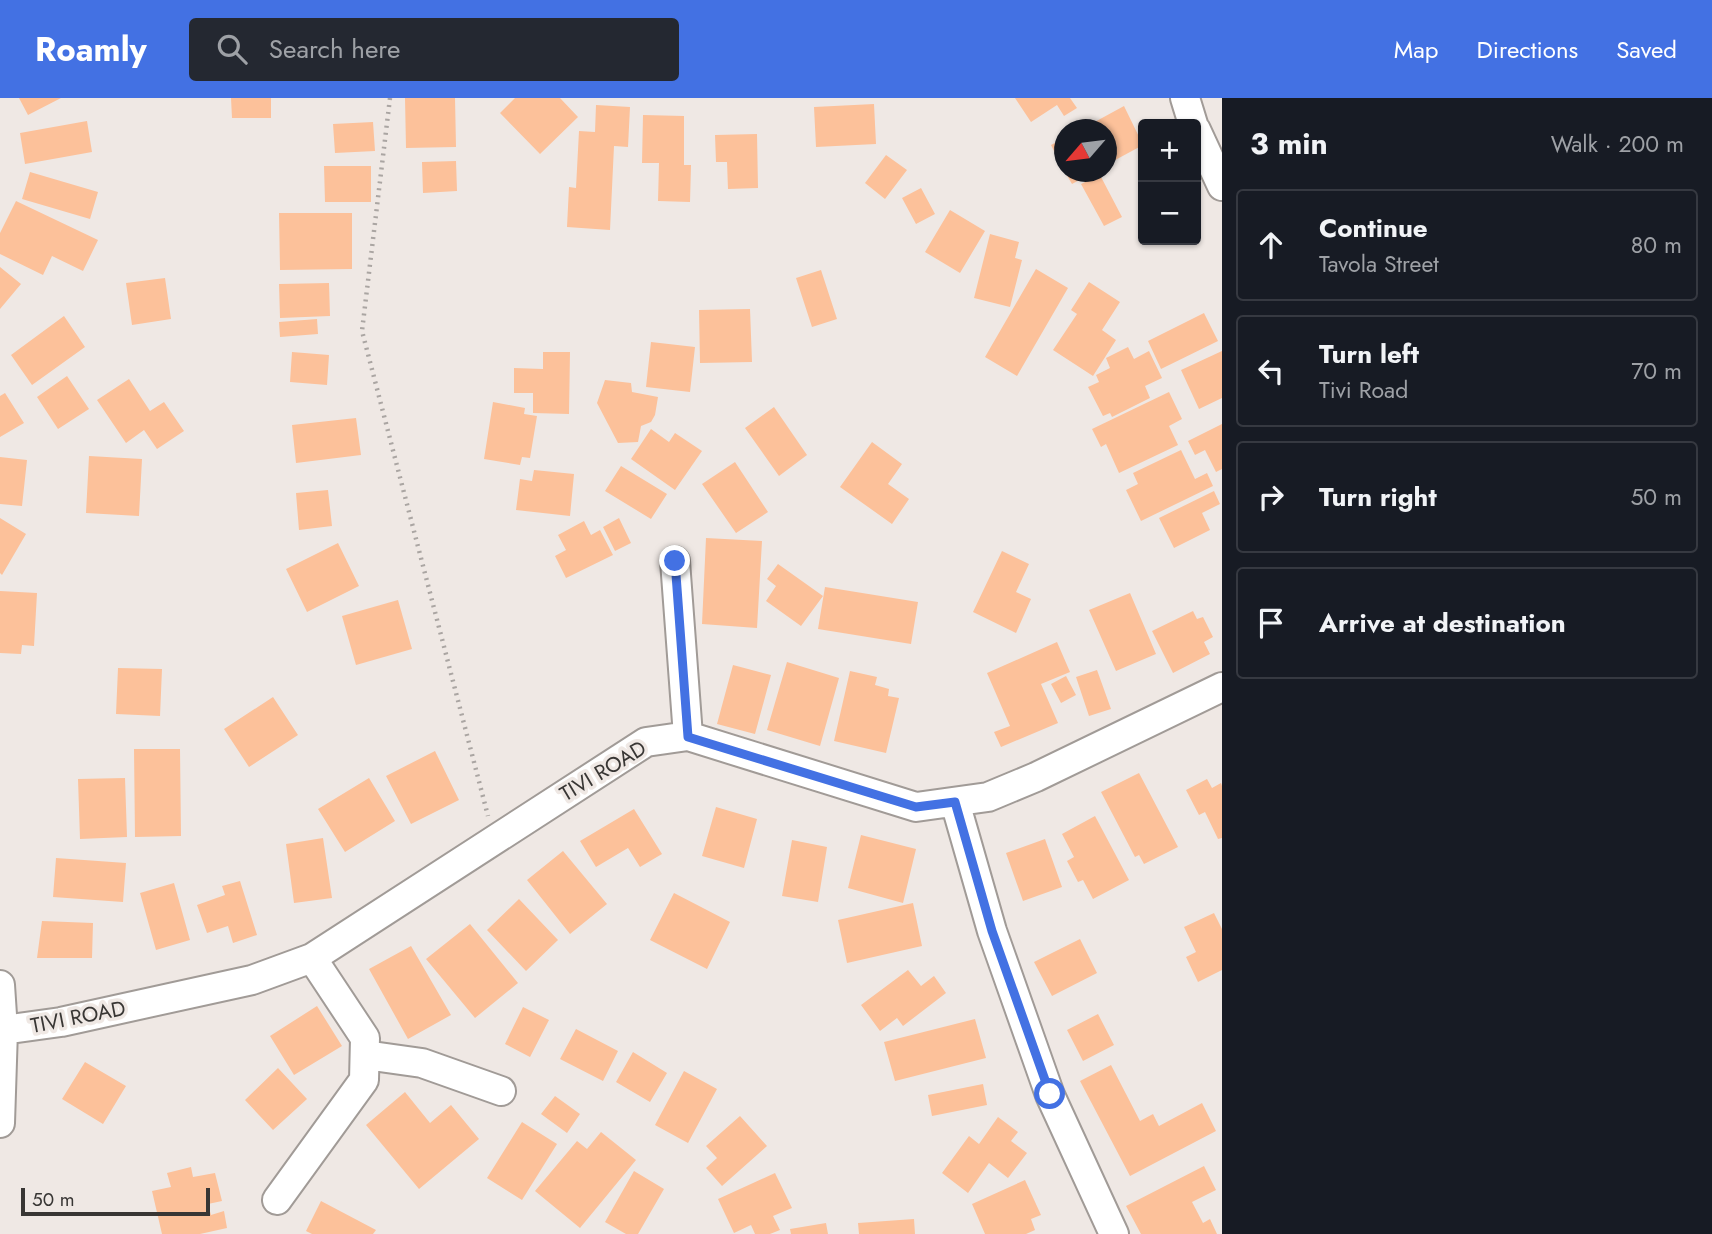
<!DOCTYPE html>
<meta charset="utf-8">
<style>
:root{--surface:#171b24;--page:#242831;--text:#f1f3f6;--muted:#9ea1a6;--line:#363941;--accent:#4371e3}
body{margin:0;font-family:Jost,sans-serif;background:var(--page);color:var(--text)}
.controls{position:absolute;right:21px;top:21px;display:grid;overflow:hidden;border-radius:7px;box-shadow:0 2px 5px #0004}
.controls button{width:63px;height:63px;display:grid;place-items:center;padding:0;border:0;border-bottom:2px solid var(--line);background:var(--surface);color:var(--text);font:35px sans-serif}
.compass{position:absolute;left:1054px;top:21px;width:63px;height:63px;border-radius:50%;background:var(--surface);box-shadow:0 2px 5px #0004;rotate:242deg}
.scale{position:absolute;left:21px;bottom:18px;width:189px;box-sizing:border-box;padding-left:7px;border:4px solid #383634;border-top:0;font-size:19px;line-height:24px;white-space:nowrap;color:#383634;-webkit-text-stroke:5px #efe8e4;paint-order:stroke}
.stop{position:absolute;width:21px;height:21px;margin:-16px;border:5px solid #4371e3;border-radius:50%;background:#fff}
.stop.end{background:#4371e3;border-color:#fff;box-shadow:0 2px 7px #0008}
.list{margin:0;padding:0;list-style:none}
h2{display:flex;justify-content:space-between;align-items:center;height:91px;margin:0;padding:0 28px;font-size:30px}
h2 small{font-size:23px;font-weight:400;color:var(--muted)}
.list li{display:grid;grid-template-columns:46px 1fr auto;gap:21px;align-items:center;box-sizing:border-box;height:112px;margin:0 14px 14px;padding:0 14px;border:2px solid var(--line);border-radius:7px}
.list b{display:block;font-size:26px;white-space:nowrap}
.list p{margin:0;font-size:23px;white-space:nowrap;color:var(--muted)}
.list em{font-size:23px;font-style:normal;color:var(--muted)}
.icon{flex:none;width:38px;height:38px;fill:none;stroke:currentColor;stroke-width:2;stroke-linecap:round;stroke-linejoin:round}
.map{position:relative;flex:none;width:1222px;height:1136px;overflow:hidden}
header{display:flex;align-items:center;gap:42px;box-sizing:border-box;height:98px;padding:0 35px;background:var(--accent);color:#fff}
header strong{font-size:33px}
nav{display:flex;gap:38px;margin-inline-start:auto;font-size:24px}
.search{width:490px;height:63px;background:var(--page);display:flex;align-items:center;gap:18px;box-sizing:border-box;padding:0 24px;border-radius:7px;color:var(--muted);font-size:26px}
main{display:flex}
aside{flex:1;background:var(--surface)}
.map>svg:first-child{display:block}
.building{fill:#fcc19a}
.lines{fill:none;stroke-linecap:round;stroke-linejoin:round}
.minor-casing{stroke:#a19b97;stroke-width:32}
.path{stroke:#aaa5a2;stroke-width:4.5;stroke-dasharray:2 5;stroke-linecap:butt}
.minor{stroke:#fff;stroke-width:28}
.route{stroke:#4371e3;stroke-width:9}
.labels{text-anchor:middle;stroke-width:7;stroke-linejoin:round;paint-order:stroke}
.street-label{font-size:21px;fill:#383634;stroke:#efe8e4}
</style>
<header>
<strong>Roamly</strong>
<div class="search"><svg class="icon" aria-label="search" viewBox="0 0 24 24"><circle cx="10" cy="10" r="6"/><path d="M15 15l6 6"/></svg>Search here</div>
<nav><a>Map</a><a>Directions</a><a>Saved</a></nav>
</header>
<main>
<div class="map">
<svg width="1222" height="1136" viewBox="0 0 1222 1136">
<rect width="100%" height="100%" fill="#efe8e4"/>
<path class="building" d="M19 0H61L28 17Z
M231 0H271V20H232Z
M405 0H455L456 49 406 50Z
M515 0H560L578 19 540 56 500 15Z
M1015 0H1070L1077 10 1064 18 1057 7 1031 24Z
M874 6 876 46 816 49 814 9Z
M596 7 630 9 628 49 614 48 610 132 567 129 569 89 576 90 579 33 595 34Z
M1124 8 1143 47 1106 67V32H1080Z
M643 17 684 18V67H691L690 104 658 103 659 65H642Z
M87 23 92 54 25 66 20 35Z
M373 24 375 53 335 55 333 26Z
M757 36 758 90 728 91 727 64H716L715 37Z
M1064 40V73L1051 47Z
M886 57 907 72 885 101 865 85Z
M456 63 457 93 423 95 422 64Z
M324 68H371V104H325Z
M30 74 98 94 90 121 22 101Z
M1065 74H1094L1072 86Z
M1100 77 1122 119 1104 128 1081 86Z
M921 90 935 116 916 126 902 100Z
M16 103 98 142 83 173 52 158 43 177 0 156V135Z
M950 112 985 133 960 175 925 154Z
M279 115H352V171L280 172Z
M990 136 1019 144 1015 160 1022 162 1010 209 974 200Z
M0 169 21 186 0 211Z
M1036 171 1068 190 1017 278 985 259Z
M821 172 837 221 812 229 796 180Z
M165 180 171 221 132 227 126 185Z
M1089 184 1120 204 1102 232 1116 242 1093 278 1053 252 1077 216 1071 212Z
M329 185 330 218 280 220 279 186Z
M750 211 752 264 700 265 699 212Z
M1204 215 1218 243 1161 271 1148 243Z
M64 218 85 249 32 287 11 257Z
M317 221 318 236 280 239 279 224Z
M651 244 695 249 690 294 646 289Z
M1128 249 1134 261 1149 253 1162 280 1145 288 1150 300 1112 319 1110 315 1103 318 1088 289 1099 284 1096 277 1110 270 1106 260Z
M1222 253V300L1199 311 1181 272Z
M292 254 329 257 327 287 290 284Z
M543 254H570L569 316 533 315V295H514V270L543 271Z
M67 278 89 311 58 331 37 299Z
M129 281 150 313 164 304 184 333 157 351 144 332 126 345 97 302Z
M605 282 631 285 632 294 658 299 655 317 651 324 641 328 638 344 618 345 597 305Z
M1169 294 1182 321 1169 328 1178 347 1119 375 1106 346 1101 349 1092 331Z
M5 295 24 325 0 339V298Z
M493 304 525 310 524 316 537 318 530 360 522 359 520 367 484 361Z
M774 309 807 357 779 378 745 330Z
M356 320 361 357 296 365 292 327Z
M1222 326V371L1216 374 1205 352 1195 357 1188 343Z
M651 331 669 344 675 335 702 353 675 392 631 361Z
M872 344 902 366 888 386 909 401 892 426 840 389Z
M1181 352 1195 381 1207 375 1213 388 1141 423 1126 392 1138 386 1133 375Z
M89 358 142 361 139 418 86 415Z
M0 359 27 362 22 408 0 406Z
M735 364 768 414 736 435 702 386Z
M621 368 667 396 651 421 605 393Z
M534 372 574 376 570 418 516 412 520 381 532 383Z
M328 392 332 428 299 432 296 395Z
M1214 393 1220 406 1202 415 1210 432 1174 450 1159 420Z
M0 420 26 436 2 477 0 475Z
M619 420 631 445 615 453 603 429Z
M584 423 591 437 600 432 613 457 566 480 555 458 566 452 558 437Z
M706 440 762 443 757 530 702 526Z
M338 445 359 488 307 514 286 471Z
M1002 453 1029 466 1016 494 1031 501 1016 535 973 514Z
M778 466 823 498 801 528 766 503 776 488 767 481Z
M825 489 918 504 911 546 818 531Z
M0 493 37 495 34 548 22 547 21 556 0 555Z
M1130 495 1156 556 1116 573 1089 512Z
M398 502 412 551 356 567 342 518Z
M1193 513 1197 521 1203 519 1213 539 1204 544 1210 556 1173 575 1152 533Z
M1057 544 1070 574 1041 586 1058 625 1001 649 994 634 1010 628 987 575Z
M787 564 839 580 820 648 767 632Z
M733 567 771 577 755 636 717 626Z
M118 570 162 571 160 618 116 616Z
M1097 572 1111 611 1089 618 1076 579Z
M850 573 877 579 875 587 889 591 888 598 899 600 886 655 834 643Z
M1066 578 1076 597 1061 605 1051 586Z
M273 599 298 637 249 669 224 631Z
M134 651H180L181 738 135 739Z
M435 653 459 702 411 726 386 678Z
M1139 675 1178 749 1144 766 1139 757 1135 759 1101 694Z
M125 680 127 739 80 741 78 681Z
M369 680 395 723 345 754 318 711Z
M1207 681 1212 690 1221 685 1222 688V740L1218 741 1205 714 1199 717 1186 692Z
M716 709 757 721 744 770 702 758Z
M634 711 662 756 640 769 628 750 596 769 580 743Z
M1095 718 1129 782 1093 801 1083 782 1078 784 1067 763 1074 759 1062 736Z
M861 737 916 751 903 805 848 790Z
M323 740 332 800 294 805 286 746Z
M1045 741 1062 789 1023 803 1006 755Z
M792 742 827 749 818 804 782 798Z
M563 753 607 806 570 836 527 782Z
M56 760 126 765 123 804 53 799Z
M240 783 257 837 233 845 228 828 207 835 197 807 225 797 222 788Z
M174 785 190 842 156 852 140 795Z
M674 795 730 824 707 871 650 842Z
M519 801 558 842 526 873 487 832Z
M913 805 922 848 847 865 838 822Z
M1214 815 1222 831V872L1198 884 1186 859 1196 854 1184 829Z
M42 823 93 825 92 860H37Z
M470 826 518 885 475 920 426 861Z
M1080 841 1097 875 1052 898 1034 864Z
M411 848 451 917 408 941 369 871Z
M908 872 921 888 934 878 946 895 903 928 897 920 880 933 861 907Z
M317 908 342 948 294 977 270 938Z
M523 909 549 922 530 959 505 946Z
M1098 916 1114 947 1083 963 1067 932Z
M975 921 986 960 895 983 884 944Z
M576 931 618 953 603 983 560 961Z
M633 954 667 975 650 1004 616 984Z
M85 964 126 988 103 1026 62 1001Z
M1111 967 1140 1023 1153 1016 1159 1028 1202 1005 1216 1033 1130 1078 1080 983Z
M278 970 307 1001 273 1032 245 1002Z
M684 973 717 991 688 1045 655 1027Z
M983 986 987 1007 932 1018 928 997Z
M405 994 430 1025 451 1007 479 1041 419 1091 366 1027Z
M555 998 580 1016 567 1035 541 1016Z
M740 1018 767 1048 722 1088 706 1070 717 1060 706 1048Z
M998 1019 1018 1034 1011 1043 1027 1055 1008 1080 989 1065 968 1095 942 1075 969 1038 979 1046Z
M522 1024 557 1046 522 1102 487 1080Z
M601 1034 636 1062 580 1130 535 1093 577 1043 587 1051Z
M1204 1068 1216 1092 1192 1104 1203 1125 1210 1121 1217 1136H1141L1126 1108Z
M191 1069 193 1079 215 1075 222 1103 208 1106 211 1117 224 1113 227 1130 200 1136H162L152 1093 171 1089 167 1075Z
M634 1073 664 1091 638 1136H626L605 1124Z
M775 1075 792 1110 773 1118 780 1132 770 1136H755L751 1127 734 1135 718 1101Z
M1025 1082 1041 1117 1031 1121 1035 1132 1026 1136H985L972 1106Z
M321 1103 376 1132 373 1136H312L306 1133Z
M914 1121 915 1136H859L858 1125Z
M826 1125 828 1136H791L790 1131Z"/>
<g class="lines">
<defs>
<path id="minor" d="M1185 0 1193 26
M1196 32 1222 88
M675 463 688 638
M955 704 992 833 1050 997 1114 1136
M0 887 3 932 0 1025
M3 932 61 924 252 882 312 860 646 644 688 638 916 709 988 699 1036 679 1222 589
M365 957 422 965 501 993
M277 1102 364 982 365 940 312 860"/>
</defs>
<use href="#minor" class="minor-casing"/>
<path class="path" d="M390 0 362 233 488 718"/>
<use href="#minor" class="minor"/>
</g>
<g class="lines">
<path class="route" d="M675 463 688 639 916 709 955 704 992 833 1050 996"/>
</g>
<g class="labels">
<g class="street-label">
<text transform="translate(603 673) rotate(-31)" y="7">TIVI ROAD</text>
<text transform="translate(78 919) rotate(-11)" y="7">TIVI ROAD</text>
</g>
</g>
</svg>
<div class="controls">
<button>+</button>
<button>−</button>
</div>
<svg class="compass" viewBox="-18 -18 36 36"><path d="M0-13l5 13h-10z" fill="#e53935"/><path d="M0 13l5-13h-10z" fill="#9ea1a6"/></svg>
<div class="scale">50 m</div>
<div class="stop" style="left:1050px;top:996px"></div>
<div class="stop end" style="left:675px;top:463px"></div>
</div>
<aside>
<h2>3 min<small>Walk · 200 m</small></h2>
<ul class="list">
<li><svg class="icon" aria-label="ahead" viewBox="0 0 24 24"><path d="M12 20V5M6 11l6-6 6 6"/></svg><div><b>Continue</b><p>Tavola Street</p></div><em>80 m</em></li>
<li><svg class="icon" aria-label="left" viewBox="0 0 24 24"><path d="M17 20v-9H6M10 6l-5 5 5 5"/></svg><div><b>Turn left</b><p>Tivi Road</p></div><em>70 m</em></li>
<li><svg class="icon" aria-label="right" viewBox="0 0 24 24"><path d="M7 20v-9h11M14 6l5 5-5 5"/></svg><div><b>Turn right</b></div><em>50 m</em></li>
<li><svg class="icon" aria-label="arrive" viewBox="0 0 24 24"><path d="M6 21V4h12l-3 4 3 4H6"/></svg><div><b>Arrive at destination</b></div></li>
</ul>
</aside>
</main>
